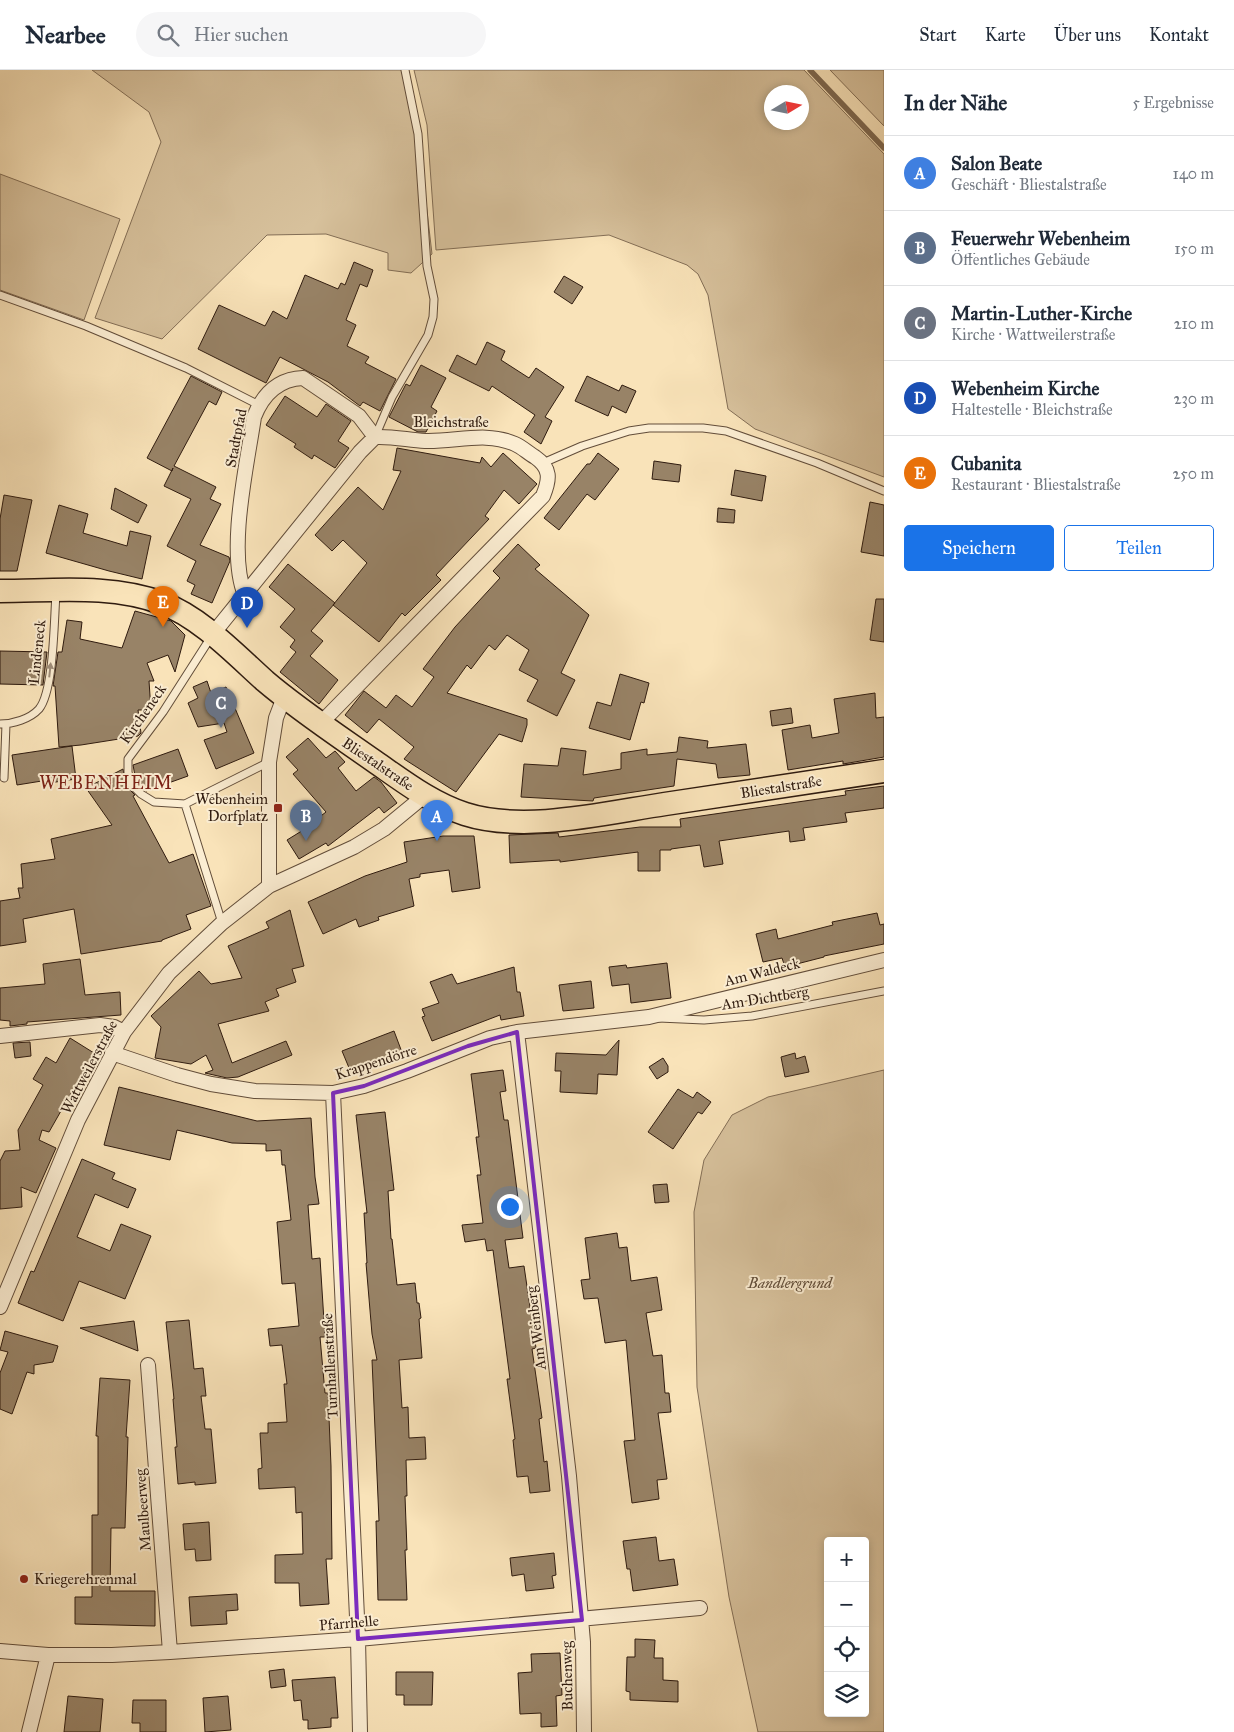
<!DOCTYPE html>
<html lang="de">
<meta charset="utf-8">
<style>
:root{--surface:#fff;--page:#f6f6f7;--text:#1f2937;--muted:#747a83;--line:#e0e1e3;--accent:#1a73e8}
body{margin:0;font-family:"IM FELL Great Primer",serif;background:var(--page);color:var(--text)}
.controls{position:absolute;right:15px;bottom:15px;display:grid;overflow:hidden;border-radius:5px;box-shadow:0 2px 8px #0003}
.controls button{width:45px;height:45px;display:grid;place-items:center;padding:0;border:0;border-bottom:1px solid var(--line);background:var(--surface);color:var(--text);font:25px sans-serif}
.compass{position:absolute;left:764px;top:15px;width:45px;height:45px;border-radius:50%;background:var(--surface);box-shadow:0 2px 8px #0003;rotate:80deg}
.you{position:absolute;left:509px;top:1136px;width:18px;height:18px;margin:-12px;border:4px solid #fff;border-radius:50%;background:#1a73e8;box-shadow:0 0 0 8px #1a73e833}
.badge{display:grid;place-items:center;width:32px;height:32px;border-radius:50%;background:var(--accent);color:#fff;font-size:16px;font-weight:700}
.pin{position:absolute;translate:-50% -41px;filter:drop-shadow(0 1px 2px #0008)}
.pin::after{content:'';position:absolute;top:26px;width:18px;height:15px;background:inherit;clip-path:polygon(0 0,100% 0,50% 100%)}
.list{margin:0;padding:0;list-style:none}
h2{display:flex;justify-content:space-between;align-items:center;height:65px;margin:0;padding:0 20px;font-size:21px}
h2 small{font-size:16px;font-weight:400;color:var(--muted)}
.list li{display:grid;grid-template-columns:32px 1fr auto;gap:15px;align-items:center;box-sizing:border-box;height:75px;padding:0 20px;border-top:1px solid var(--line)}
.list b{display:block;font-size:19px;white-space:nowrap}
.list p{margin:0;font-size:16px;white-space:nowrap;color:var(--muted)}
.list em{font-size:16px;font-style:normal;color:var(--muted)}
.actions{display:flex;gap:10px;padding:15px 20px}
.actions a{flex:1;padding:11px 0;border:1px solid var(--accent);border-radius:5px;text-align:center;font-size:18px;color:var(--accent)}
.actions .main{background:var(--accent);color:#fff}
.icon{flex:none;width:28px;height:28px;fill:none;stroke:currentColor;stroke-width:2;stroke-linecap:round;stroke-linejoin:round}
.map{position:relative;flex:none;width:884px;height:1662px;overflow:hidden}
header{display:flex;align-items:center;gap:30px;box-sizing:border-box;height:70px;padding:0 25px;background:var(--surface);border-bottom:1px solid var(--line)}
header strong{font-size:24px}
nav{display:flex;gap:28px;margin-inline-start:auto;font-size:18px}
.search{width:350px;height:45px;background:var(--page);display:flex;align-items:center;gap:12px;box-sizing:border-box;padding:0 18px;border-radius:28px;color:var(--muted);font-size:19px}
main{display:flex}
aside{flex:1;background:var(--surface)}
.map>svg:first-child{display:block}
.green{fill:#d7c19c;stroke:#836e56;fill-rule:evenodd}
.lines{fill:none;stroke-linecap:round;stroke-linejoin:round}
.stream{stroke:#7f6a52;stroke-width:5.5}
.building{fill:#988367;stroke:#2f1b0f}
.lane-casing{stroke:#624d3a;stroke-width:9}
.street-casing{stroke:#624d3a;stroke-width:16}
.primary-casing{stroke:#2f1b0f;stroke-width:25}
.lane{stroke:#fbedd2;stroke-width:7}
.street{stroke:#fbedd2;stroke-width:14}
.primary{stroke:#f9e3b9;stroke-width:22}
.oneway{fill:#9f8e7a}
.marked{fill:none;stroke:#7b2cbf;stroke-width:4;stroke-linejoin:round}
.poi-dot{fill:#8f2418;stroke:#fbedd2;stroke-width:2}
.labels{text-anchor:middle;stroke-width:4;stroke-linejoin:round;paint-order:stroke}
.street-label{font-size:15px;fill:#2f1b0f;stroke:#fbedd2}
.poi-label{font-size:15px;fill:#2f1b0f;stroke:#fbedd2;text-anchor:end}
.park-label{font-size:15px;font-style:italic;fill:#614d39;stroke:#fbedd2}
.quarter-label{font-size:18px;letter-spacing:1px;fill:#7a1f14;stroke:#fbedd2}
</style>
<header>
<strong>Nearbee</strong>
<div class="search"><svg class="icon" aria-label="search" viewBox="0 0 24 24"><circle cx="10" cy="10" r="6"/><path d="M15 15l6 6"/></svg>Hier suchen</div>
<nav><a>Start</a><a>Karte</a><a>Über uns</a><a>Kontakt</a></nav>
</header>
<main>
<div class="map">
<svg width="884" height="1662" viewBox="0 0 884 1662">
<rect width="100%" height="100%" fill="#f9e3b9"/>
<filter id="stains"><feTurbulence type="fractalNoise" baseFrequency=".004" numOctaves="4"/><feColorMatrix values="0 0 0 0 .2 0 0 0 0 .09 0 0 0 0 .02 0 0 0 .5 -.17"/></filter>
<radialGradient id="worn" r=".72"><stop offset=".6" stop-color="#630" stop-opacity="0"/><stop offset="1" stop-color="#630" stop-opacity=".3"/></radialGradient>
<path class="green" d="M92 0H405L418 64 432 184 411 203 388 200V183L326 164 267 165 162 269 95 248 161 72 149 42Z
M414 0H804L884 84V407L755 359 728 339 708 225 698 204 687 195 609 165 436 180 427 55ZM772 22H802V52H772Z
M830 0H884V56Z
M0 104 120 149 84 250 0 220Z
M884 1000V1662H758L729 1527 697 1317 694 1142 704 1090 732 1045 768 1027ZM828 1471H865V1643H828Z"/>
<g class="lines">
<path class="stream" d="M810 0 884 78"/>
</g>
<path class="building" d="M354 192 373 200 367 217 360 214 346 250 356 255 347 276 369 287 365 293 396 309 380 341 363 332 360 336 328 312 280 287 266 313 198 279 219 235 265 256 273 241 287 249 305 205 338 219 341 213 345 215Z
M564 206 583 217 572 234 554 222Z
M487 272 505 281 501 290 529 308 536 298 564 317 545 347 552 351 541 374 524 362 535 345 492 316 489 321 449 301 457 285 476 295Z
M421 295 446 308 431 337 437 341 426 362H418L389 347 406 314 410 316Z
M191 306 222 322 216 335 209 331 174 396 216 417 210 429 221 434 200 475 229 487 230 491 212 533 191 524 195 515 187 511 196 491 167 476 191 429 164 416 173 398 172 401 147 388Z
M587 306 619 321 622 315 636 321 626 343 612 336 608 346 575 331Z
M285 326 317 347 326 334 351 351 338 371 349 378 335 398 314 385 312 389 294 377 296 374 266 355Z
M397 378 480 393 482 387 491 397 503 383 537 414 519 434 504 420 485 446 489 449 436 505 441 510 405 546 402 543 379 572 333 535 367 493 343 470 332 481 315 465 358 417 383 440 401 401 393 400Z
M598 383 619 399 595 430 587 424 559 460 544 448 587 394H590Z
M654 391 681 395 679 412 652 409Z
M735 400 766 406 762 431 731 425Z
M115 418 147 435 138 453 111 439Z
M4 425 32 430 17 501H0V449Z
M870 432 884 435V486L861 482Z
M59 435 88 444 83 463 127 476 130 461 151 466 142 509 109 501 46 483Z
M718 438 735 440 734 453 717 452Z
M518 474 540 495 535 499 589 545 561 603 575 610 557 646 527 631 538 610 519 600 529 580 507 565 495 580 489 575 471 599 467 595 447 623 527 649V655L522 672 499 664 456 722 404 689 414 677 379 649 367 663 345 645 364 621 386 638 396 625 412 637 434 607 423 599 455 557 500 508 493 501Z
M288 494 335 533 311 561 323 571 310 586 338 610 319 634 280 602 296 582 290 577 295 570 280 557 295 539 269 517Z
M876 529H884V572L870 570Z
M135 541 171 551 185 565 175 602 168 585 147 593 154 611H149L151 640H138L141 663 138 666 81 675 59 677 55 616H53L58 582H62L67 550 82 552 80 569 122 578Z
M0 581 47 582 43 615 0 614Z
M620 604 649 613 644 633 641 632 630 670 589 658 597 632 611 636Z
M207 611 211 623 226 617 254 683 216 699 204 670 227 662 224 653 198 657 188 633 198 628 193 617Z
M875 623 876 648 884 647V687L843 694V691L788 700 782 660 810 655 812 668 839 663 834 629Z
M791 638 793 653 772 656 770 641Z
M679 667 708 671 707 678 746 674 750 705 718 708 716 694 677 689 674 716 594 728 593 731 521 727 524 694 558 696 561 678 586 681 583 705 621 699V683L647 679V685L677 682Z
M308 668 326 688 335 681 345 692 338 698 356 721 374 707 381 712 397 733 384 743 379 737 328 776 326 773 299 789 287 770 300 762 326 742 293 704 298 700 286 687Z
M72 676 76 709 49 713 48 710 17 715 12 685Z
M178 679 188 706 146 721 136 711 133 695Z
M123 699 126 716 135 725 133 726 169 793 193 784 211 836 186 845 191 859 162 870V871L81 884 74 839 23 849 26 872 0 876V831L20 828 18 818H23L21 794 55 789 51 769 112 755 86 718Z
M884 716V738L845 743 847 752 803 758 805 770 790 772 789 761 719 771 723 794 704 797 700 775 671 779V780H660V801H638V782L560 792V790L510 793 509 765 558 763 559 767 640 757H681L680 749 846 725 845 721Z
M443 766H474L480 818 452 822 449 800 420 804V807L409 809 414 836 378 847 379 850 359 857 356 849 323 864 308 832 365 806 407 792 404 772Z
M290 840 304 896 292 899 296 912 276 919 279 926 265 932 269 941 218 954 232 993 286 971 292 985 238 1007 227 1008 205 1003 213 1000 206 985 191 994 155 988 161 957 151 946 199 901 211 914 242 908 228 876 269 858 266 852Z
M877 843 880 855 884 854V874L824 886V887L785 897 782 888 763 892 756 864 776 859 778 869 833 855 832 852Z
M80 889 85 925 120 922 121 945 27 952V954L10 956V951L0 950V918L45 914 43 894Z
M667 893 671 928 631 933 629 914 612 916 609 897 626 895 627 898Z
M514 897 517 922H520L524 946 501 950 500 945 432 971 422 947 425 946 422 939 439 933 430 912 452 904 457 914Z
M591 911 594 938 563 941 559 915Z
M394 961 403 985 352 1005 342 981Z
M70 968 94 983 49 1062 42 1060 39 1070 56 1078 36 1123 21 1117 22 1137 0 1139V1091L5 1081 20 1080 18 1060 43 1015 33 1009 46 987 56 993Z
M619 970 617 1005 598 1004 597 1024 560 1022 561 1001H555L556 983 606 985Z
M30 972 31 986 15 988 13 973Z
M795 983 796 989 805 986 809 1002 785 1007 781 987Z
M663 988 668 996V1002L657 1009 649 997Z
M503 1000 506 1021 500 1022 504 1050H508L523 1168 505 1170 509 1198 524 1196 536 1278 532 1279 542 1348 539 1349 544 1392 547 1391 550 1421 530 1423 528 1406 517 1407 513 1370 515 1369 507 1309H510L493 1180 487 1181 485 1169 465 1172 462 1155 483 1153 477 1105H481L476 1067H479L471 1004Z
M119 1017 257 1051 311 1048 315 1107 319 1134 308 1135 312 1189 320 1188 325 1267H320L325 1323H328L331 1396 332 1489H326L329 1534 300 1536 299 1513H275V1485L303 1484 302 1442 296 1443 295 1417 259 1419 258 1399 262 1398 260 1363H268V1353L287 1352 284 1314H287L282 1275 270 1276 268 1259 299 1256 295 1213 282 1214 277 1152 291 1150 285 1095H282L281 1080 266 1081V1074L232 1073 177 1060 170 1090 104 1075Z
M678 1019 693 1028 697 1022 711 1032 702 1044 698 1042 673 1079 648 1062Z
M385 1042 394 1120 388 1121 391 1169H392L397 1215 415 1213 417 1233H419L421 1248 419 1249 422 1288 399 1290 402 1338 408 1337 409 1368 425 1367 426 1389 406 1390 407 1426H405L407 1480H405L407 1530H378L376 1451H379L372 1290H377L372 1264 366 1193H367L364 1143H367L356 1045Z
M82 1089 115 1103 112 1109 136 1119 128 1138 95 1124 77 1167 110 1181 121 1154 151 1166 125 1229 79 1211 63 1251 18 1233 31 1201 34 1202Z
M667 1114 669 1132 655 1133 653 1115Z
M617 1163 619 1178 627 1177 631 1211 657 1207 662 1240 646 1243 653 1286 662 1285 665 1323H669L671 1342 658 1343 667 1409 657 1410 659 1429 632 1433 624 1371 635 1370 626 1270 605 1273 598 1228 584 1229 581 1210 590 1209 585 1168Z
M189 1250 194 1299 203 1298 206 1326H201L205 1359H211L216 1413 195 1415V1412L178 1414 175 1377H177L173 1329H174L166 1252Z
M134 1251 138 1281 80 1258Z
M5 1261 58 1276 53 1292 34 1295V1304L27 1302 12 1344 0 1339V1303L8 1282 0 1280Z
M100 1308 130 1310 126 1367H128L125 1458H111L110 1521H155V1556L75 1554V1527H92V1445H98V1366H96Z
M209 1452 211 1490 196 1491 195 1479 185 1480 183 1454Z
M656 1467 659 1491 674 1489 678 1515 633 1521 630 1499H627L623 1471Z
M554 1483 556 1505 552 1506 554 1518 526 1521 524 1504 512 1506 510 1488Z
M237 1524 238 1540 226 1541 227 1554 191 1556 189 1527Z
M635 1569 655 1570 654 1588H663V1610L678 1611V1632L630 1630V1622L626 1621 627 1587H635Z
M560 1583 562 1625 556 1626 557 1656 541 1657V1643L520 1644 518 1603 532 1602 531 1584Z
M284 1599 286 1616 271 1618 269 1601Z
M396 1602H433L432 1635H404V1625H396Z
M335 1607 338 1648H331V1657L308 1659V1650H303L301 1630 294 1631 292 1610Z
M68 1626 103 1629 100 1662H64Z
M228 1626 231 1660 205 1662 203 1628Z
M133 1630H166V1662H140V1653H132Z"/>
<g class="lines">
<defs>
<path id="lane" d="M0 225 86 256 186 298 259 335
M375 367 392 327 428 265 433 247 434 229 427 196 418 64 405 0
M543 393 582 376 629 361 649 358H703L726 361 817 393 884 421
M211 567 163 642 128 689V702L131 714 141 724 154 732 185 734 269 692
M0 654C13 654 30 649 39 639 54 621 54 549 56 524
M4 708 6 654
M185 734 222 853
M659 948 704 950 752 946 884 921"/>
<path id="street" d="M245 525C227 481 247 395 254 347 263 324 278 309 303 308L359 346 375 367
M212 565 360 382 375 367C392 366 408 370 425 371 456 372 486 361 515 374 522 377 528 383 535 387 551 398 550 409 543 426L320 654
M269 816V692L276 648 284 627
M517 962 569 1406 583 1572 584 1662
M0 966 100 955 114 957 124 962
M112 983 177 1005 211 1014 255 1021 333 1023 364 1016 407 1001 490 968 517 962 649 947 884 890
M333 1023 358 1569 360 1662
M0 1237 78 1050 124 962 169 903 222 853 269 816 354 777 384 759 424 726
M148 1295 170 1582
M0 1581 48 1585H112L170 1582 358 1569 700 1538
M29 1662 48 1585"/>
<path id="primary" d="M0 521C54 521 111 514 162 533 200 547 235 584 265 611 299 640 337 665 374 691 403 711 431 733 465 744 524 763 605 743 665 734 738 723 811 712 884 701"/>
</defs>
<use href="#lane" class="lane-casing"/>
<use href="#street" class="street-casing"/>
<use href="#primary" class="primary-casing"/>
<use href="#lane" class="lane"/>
<use href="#street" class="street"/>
<use href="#primary" class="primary"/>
</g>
<defs><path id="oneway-solid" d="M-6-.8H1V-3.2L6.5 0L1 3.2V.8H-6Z" transform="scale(1.25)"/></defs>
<use class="oneway" href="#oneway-solid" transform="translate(50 600) rotate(-84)"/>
<path class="marked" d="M517 962 582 1550 358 1569 333 1023 364 1016 468 976Z"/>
<g class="poi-dot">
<rect x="273" y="733" width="10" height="10" rx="2.5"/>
<circle cx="24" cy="1509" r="5"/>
</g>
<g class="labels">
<g class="street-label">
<text x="451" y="357">Bleichstraße</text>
<text transform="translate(236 368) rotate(-79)" y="5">Stadtpfad</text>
<text transform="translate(37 582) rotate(-84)" y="5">Lindeneck</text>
<text transform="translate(143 644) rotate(-55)" y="5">Kircheneck</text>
<text transform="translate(378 694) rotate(34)" y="5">Bliestalstraße</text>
<text transform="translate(781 717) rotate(-9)" y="5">Bliestalstraße</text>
<text transform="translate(762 902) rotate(-14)" y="5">Am Waldeck</text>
<text transform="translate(765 928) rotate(-9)" y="5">Am Dichtberg</text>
<text transform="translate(376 992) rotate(-18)" y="5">Krappendörre</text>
<text transform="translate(89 997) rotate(-62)" y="5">Wattweilerstraße</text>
<text transform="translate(536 1258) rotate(-97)" y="5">Am Weinberg</text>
<text transform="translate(330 1296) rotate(-93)" y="5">Turnhallenstraße</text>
<text transform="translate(143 1440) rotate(-94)" y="5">Maulbeerweg</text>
<text transform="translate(349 1553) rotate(-5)" y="5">Pfarrhelle</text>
<text transform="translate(567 1606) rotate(-91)" y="5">Buchenweg</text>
</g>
<g class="poi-label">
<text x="268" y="734">Webenheim<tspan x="268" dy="17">Dorfplatz</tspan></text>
<text x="34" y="1514" text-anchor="start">Kriegerehrenmal</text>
</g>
<g class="park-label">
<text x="790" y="1218">Bandlergrund</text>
</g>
<g class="quarter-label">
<text x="106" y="719">WEBENHEIM</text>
</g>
</g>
<rect width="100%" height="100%" filter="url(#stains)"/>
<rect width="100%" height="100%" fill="url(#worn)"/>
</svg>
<div class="controls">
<button>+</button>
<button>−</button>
<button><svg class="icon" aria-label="locate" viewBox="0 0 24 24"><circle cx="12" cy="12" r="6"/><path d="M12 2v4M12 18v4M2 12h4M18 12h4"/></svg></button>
<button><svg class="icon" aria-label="layers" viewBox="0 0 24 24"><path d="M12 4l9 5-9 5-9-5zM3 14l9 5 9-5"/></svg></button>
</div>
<svg class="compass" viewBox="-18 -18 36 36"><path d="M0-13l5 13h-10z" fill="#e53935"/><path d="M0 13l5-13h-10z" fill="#747a83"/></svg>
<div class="you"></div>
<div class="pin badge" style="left:437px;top:771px;background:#3f7fe0">A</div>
<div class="pin badge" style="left:306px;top:771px;background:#5c6f8a">B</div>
<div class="pin badge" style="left:221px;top:658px;background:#6b7280">C</div>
<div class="pin badge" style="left:247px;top:558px;background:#1a4fb4">D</div>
<div class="pin badge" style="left:163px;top:557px;background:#e8710a">E</div>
</div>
<aside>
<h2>In der Nähe<small>5 Ergebnisse</small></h2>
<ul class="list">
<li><span class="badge" style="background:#3f7fe0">A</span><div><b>Salon Beate</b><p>Geschäft · Bliestalstraße</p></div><em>140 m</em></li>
<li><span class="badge" style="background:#5c6f8a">B</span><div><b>Feuerwehr Webenheim</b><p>Öffentliches Gebäude</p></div><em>150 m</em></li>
<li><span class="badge" style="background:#6b7280">C</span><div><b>Martin-Luther-Kirche</b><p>Kirche · Wattweilerstraße</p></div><em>210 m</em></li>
<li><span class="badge" style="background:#1a4fb4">D</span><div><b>Webenheim Kirche</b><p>Haltestelle · Bleichstraße</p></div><em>230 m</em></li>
<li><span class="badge" style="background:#e8710a">E</span><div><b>Cubanita</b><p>Restaurant · Bliestalstraße</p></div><em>250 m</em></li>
</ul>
<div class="actions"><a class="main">Speichern</a><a>Teilen</a></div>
</aside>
</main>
